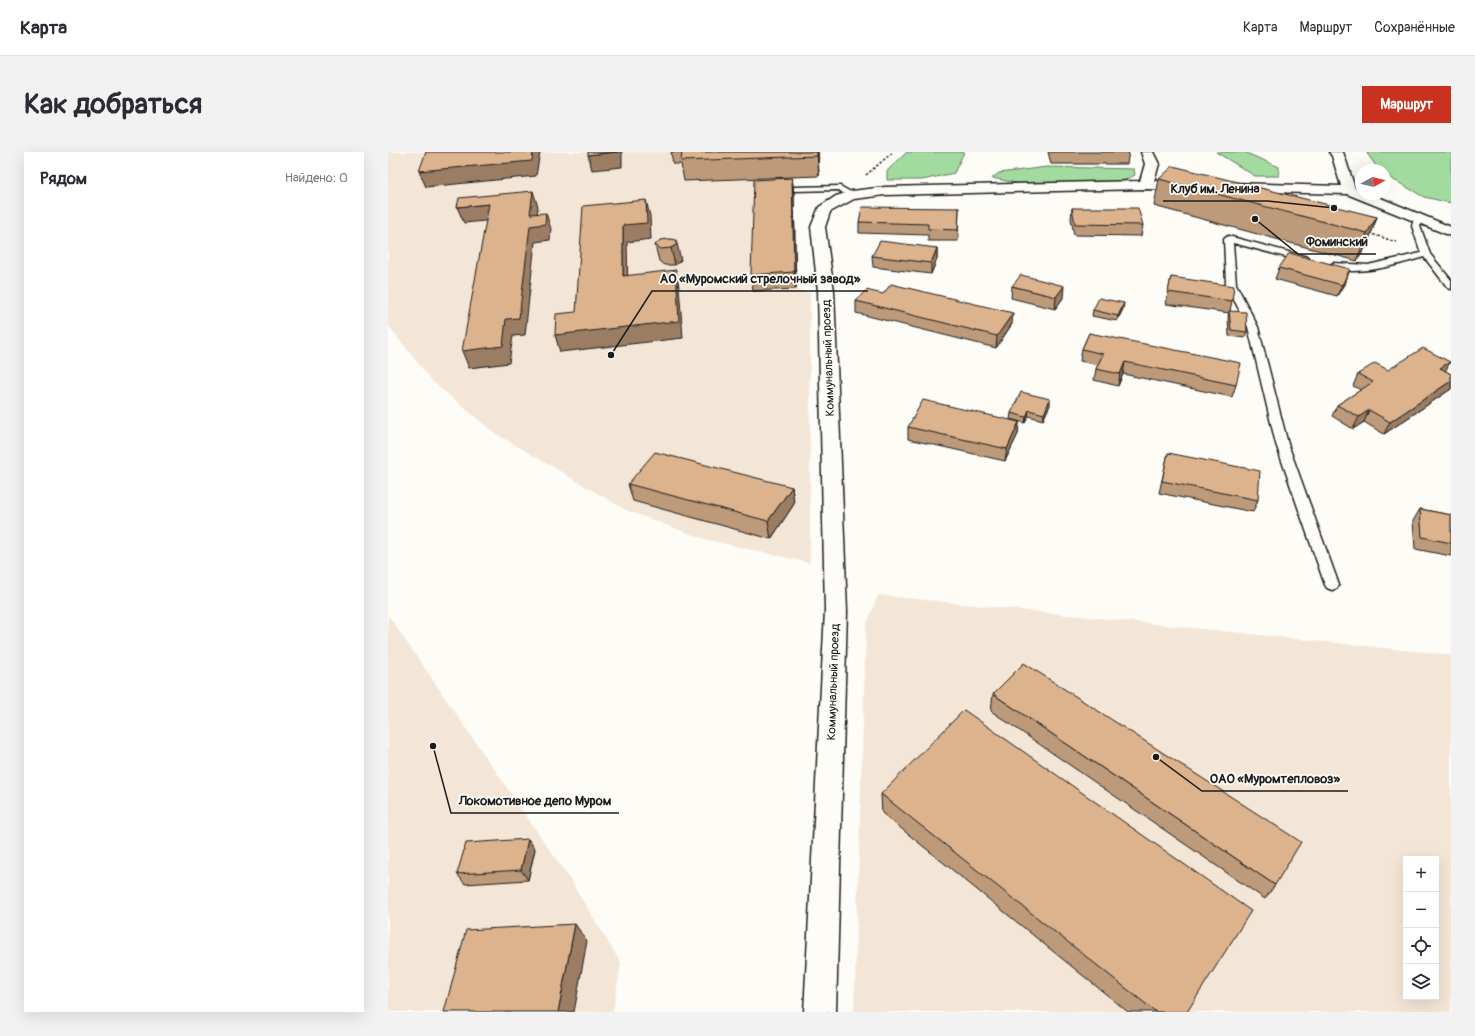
<!DOCTYPE html>
<html lang="ru">
<meta charset="utf-8">
<style>
:root{--surface:#fff;--page:#f2f2f3;--text:#2b2b33;--muted:#7c7c81;--line:#e1e1e2;--accent:#c8321e}
body{margin:0;font-family:Pangolin,sans-serif;background:var(--page);color:var(--text)}
.controls{position:absolute;right:12px;bottom:12px;display:grid;overflow:hidden;border-radius:0px;box-shadow:0 4px 16px #0002}
.controls button{width:36px;height:36px;display:grid;place-items:center;padding:0;border:0;border-bottom:1px solid var(--line);background:var(--surface);color:var(--text);font:20px sans-serif}
.compass{position:absolute;left:967px;top:12px;width:36px;height:36px;border-radius:50%;background:var(--surface);box-shadow:0 4px 16px #0002;rotate:82deg}
.list{margin:0;padding:0;list-style:none}
h2{display:flex;justify-content:space-between;align-items:center;height:52px;margin:0;padding:0 16px;font-size:17px}
h2 small{font-size:13px;font-weight:400;color:var(--muted)}
.icon{flex:none;width:22px;height:22px;fill:none;stroke:currentColor;stroke-width:2;stroke-linecap:round;stroke-linejoin:round}
.map{position:relative;flex:none;width:1063px;height:860px;overflow:hidden;border-radius:0px}
header{display:flex;align-items:center;gap:24px;box-sizing:border-box;height:56px;padding:0 20px;background:var(--surface);border-bottom:1px solid var(--line)}
header strong{font-size:19px}
nav{display:flex;gap:22px;margin-inline-start:auto;font-size:14px}
.intro{display:flex;align-items:center;justify-content:space-between;box-sizing:border-box;height:96px;padding:0 24px}
h1{margin:0;font-size:28px}
.button{padding:10px 18px;border-radius:0px;background:var(--accent);color:#fff;font-size:14px;font-weight:700}
main{display:flex;gap:24px;padding:0 24px}
aside{flex:1;background:var(--surface);border-radius:0px;box-shadow:0 4px 16px #0002}
.map>svg:first-child{display:block}
.built{fill:#f3e6d7;fill-rule:evenodd}
.green{fill:#a2db9f;stroke:#5f7c5e}
.lines{fill:none;stroke-linecap:round;stroke-linejoin:round}
.lane-casing{stroke:#1c1c1c;stroke-width:3}
.street-casing{stroke:#1c1c1c;stroke-width:3}
.path{stroke:#1c1c1c;stroke-width:1.5;stroke-dasharray:2.5 2;stroke-linecap:butt}
.lane{fill:#fdfcf7;fill-rule:evenodd}
.street{fill:#fdfcf7;fill-rule:evenodd}
.wall{fill:#bd9a79;stroke:#1c1c1c}
.shaded-wall{fill:#9a7d63;stroke:#1c1c1c}
.building{fill:#dcb38d;stroke:#1c1c1c}
.labels{text-anchor:middle;stroke-width:3.5;stroke-linejoin:round;paint-order:stroke}
.street-label{font-size:12px;fill:#1c1c1c;stroke:#fdfcf7}
.leader{fill:none;stroke:#1c1c1c;stroke-width:1.5}
.callout-dot{fill:#1c1c1c;stroke:#fdfcf7;stroke-width:1.5}
.callout-label{font-size:13px;text-anchor:middle;font-weight:bold;fill:#1c1c1c;stroke:#fdfcf7;stroke-width:3.5;stroke-linejoin:round;paint-order:stroke}
</style>
<header>
<strong>Карта</strong>
<nav><a>Карта</a><a>Маршрут</a><a>Сохранённые</a></nav>
</header>
<div class="intro"><h1>Как добраться</h1><a class="button">Маршрут</a></div>
<main>
<aside>
<h2>Рядом<small>Найдено: 0</small></h2>
<ul class="list">
</ul>
</aside>
<div class="map">
<svg width="1063" height="860" viewBox="0 0 1063 860">
<rect width="100%" height="100%" fill="#fdfcf7"/>
<filter id="ink" filterUnits="userSpaceOnUse"><feTurbulence type="fractalNoise" baseFrequency=".025" numOctaves="2"/><feDisplacementMap in="SourceGraphic" scale="8" xChannelSelector="R" yChannelSelector="G"/><feConvolveMatrix kernelMatrix="1 2 1 2 8 2 1 2 1" color-interpolation-filters="sRGB"/></filter>
<g filter="url(#ink)">
<path class="built" d="M0 0H432L431 23 406 25V37L408 137 422 141V411L316 387 238 358 105 280 44 229 0 173Z
M490 443 1063 503V860H466L478 474ZM1018 707H1048V845H1018Z
M0 463 181 726 233 811 225 860H0Z"/>
<path class="green" d="M519 0H576L566 21 534 28H499V19Z
M828 0H856L891 15V24H867Z
M978 0H1063V51L1036 45 997 23V18H991Z
M659 15 746 17 747 23 733 30 634 32 604 26 611 21Z"/>
<g class="lines">
<defs>
<path id="lane" d="M452 34 468 43 461 45 450 38 406 39 402 37 406 35Z
M1030 63 1034 66 1032 74 1042 102 1063 128V137L1060 136 1036 105C1005 114 973 124 942 116L941 114 945 111 980 113 1033 101 1024 74 1026 66Z
M840 84 920 105 921 107 917 110 845 91 848 132 870 175 900 292 951 433 949 436 944 438 939 436 937 433 888 292 860 175 838 132 836 87Z"/>
<path id="street" d="M753 0H765L771 12 766 29 799 30 804 31 806 34 804 37 799 38 758 37 497 43 466 47 442 60 437 75 446 139 459 459 448 860H416L437 459 430 139 423 75 431 55 448 44 464 39 497 35 752 29 757 12Z
M941 0H955L967 36 973 38V42H983L1063 75V84L959 42 843 39 838 38 836 35 838 32 843 31 953 34 944 4Z"/>
</defs>
<use href="#lane" class="lane-casing"/>
<use href="#street" class="street-casing"/>
<path class="path" d="M478 23 505 0
M981 81 1008 90"/>
<use href="#lane" class="lane"/>
<use href="#street" class="street"/>
</g>
<path class="wall" d="M283 0H430L431 24 296 29 293 12H285Z
M660 0H741L739 12H663Z
M404 26 406 42 408 137 365 139 363 123Z
M771 27 989 65 979 93 969 109 766 54Z
M571 56 570 89H540V83L471 81V70Z
M684 56 755 73 753 84 686 83 683 67Z
M283 87 293 108 287 113H276L271 109 267 93Z
M549 96V107L543 122 485 115 484 104Z
M891 116 958 129 949 144 887 127Z
M783 125 844 149 842 159 859 180 857 186 841 184 840 164 841 161 778 152Z
M624 134 675 146 667 157 623 146Z
M468 149 624 172 608 196 468 161Z
M735 157 729 169 704 164 705 158Z
M701 181 848 233 844 245 735 222 730 234 706 228 708 217 710 213 692 209 694 197Z
M1057 219 1063 222V237L996 282 976 270 965 277 944 264 949 253 973 238 965 234 970 222Z
M662 253 655 268 640 264 637 271 622 267 623 261Z
M631 270 630 282 617 309 520 287V275Z
M780 301 870 348 865 360 771 341Z
M240 332 404 335 406 352 383 387 245 349Z
M1032 357 1063 363V404L1027 397 1025 369Z
M605 542 887 733 877 747 603 559Z
M493 642 799 860H740L494 661Z
M140 687 147 697 140 728 77 732 69 722Z"/>
<path class="shaded-wall" d="M145 0H152L148 24 38 35 31 19Z
M229 0H234V15L204 18 200 3Z
M429 0H430V7L431 24Z
M404 26 406 42 408 137 406 120Z
M145 39 150 55 148 73 158 61 163 77 162 88 147 90 137 183 125 184 121 211 81 216 74 199 118 167Z
M258 48 262 64 263 87 239 90 240 140 235 124V73Z
M101 52 107 68 76 71 69 55Z
M989 65 979 93 969 109 979 81Z
M289 92 293 108 287 113 283 96Z
M549 96V107L543 122V111Z
M962 117 958 129 949 144 954 133Z
M288 118 291 135 295 186 172 200 167 183Z
M676 134 675 146 667 157 668 145Z
M736 151 735 157 729 169 730 164Z
M625 161 624 172 608 196 609 184Z
M737 210 735 222 730 234 732 222Z
M1062 210 1056 222 1052 216Z
M1063 229V237L996 282 1002 270Z
M662 247V253L655 268 656 262Z
M641 258 640 264 637 271 638 265Z
M981 258 976 270 965 277 971 265Z
M631 270 630 282 617 309 619 297Z
M404 335 406 352 383 387 380 369Z
M140 687 147 697 140 728 133 718Z
M187 772 199 789 186 860H170Z"/>
<path class="building" d="M38 0H145L144 9 31 19Z
M200 0H229L200 3Z
M294 0H429V4L293 9Z
M785 14 989 65 979 81 771 27Z
M404 26 406 120 363 123 366 28Z
M145 39 142 62 158 61 157 72 142 74 131 166 118 167 115 194 74 199 101 52 69 55 71 46Z
M258 48 259 71 235 73V124L288 118 291 169 167 183 168 162 188 160 195 54Z
M474 55 571 56 570 78 540 77V72L471 70Z
M684 56H750L755 73 687 72Z
M283 87 288 88 289 92 283 96 273 97 267 93 272 88Z
M492 89 549 96 543 111 484 104Z
M901 101 962 117 954 133 891 116Z
M633 123 676 134 668 145 624 134Z
M783 125 846 134 844 149 780 140Z
M503 132 625 161 609 184 468 149 478 138 495 142Z
M711 146 736 151 730 164 705 158Z
M841 159 858 160 859 180 843 178Z
M701 181 853 211 848 233 737 210 732 222 708 217 715 202 694 197Z
M1035 196 1062 210 1052 216 1063 222V229L1002 270 981 258 971 265 949 253 985 230 970 222 987 211 1000 218Z
M633 240 662 247 656 262 641 258 638 265 623 261Z
M535 248 631 270 619 297 520 275Z
M267 300 404 335 380 369 240 332Z
M780 301 872 319 870 348 774 329Z
M1032 357 1063 363V391L1034 385Z
M636 511 913 690 887 733 605 542Z
M576 558 863 759 799 860H768L493 642Z
M140 687 133 718 69 722 78 691Z
M187 772 170 860H56L78 778Z"/>
</g>
<g class="labels">
<g class="street-label">
<text transform="translate(440 206) rotate(-92)" y="4">Коммунальный проезд</text>
<text transform="translate(445 530) rotate(-88)" y="4">Коммунальный проезд</text>
</g>
</g>
<path class="leader" d="M946 56L880 49H775M867 67L910 102H988M223 203L264 139H480M768 605L814 639H960M45 594L63 661H231"/>
<g class="callout-dot">
<circle cx="946" cy="56" r="4"/>
<circle cx="867" cy="67" r="4"/>
<circle cx="223" cy="203" r="4"/>
<circle cx="768" cy="605" r="4"/>
<circle cx="45" cy="594" r="4"/>
</g>
<g class="callout-label">
<text x="827" y="41">Клуб им. Ленина</text>
<text x="949" y="94">Фоминский</text>
<text x="372" y="131">АО «Муромский стрелочный завод»</text>
<text x="887" y="631">ОАО «Муромтепловоз»</text>
<text x="147" y="653">Локомотивное депо Муром</text>
</g>
</svg>
<div class="controls">
<button>+</button>
<button>−</button>
<button><svg class="icon" aria-label="locate" viewBox="0 0 24 24"><circle cx="12" cy="12" r="6"/><path d="M12 2v4M12 18v4M2 12h4M18 12h4"/></svg></button>
<button><svg class="icon" aria-label="layers" viewBox="0 0 24 24"><path d="M12 4l9 5-9 5-9-5zM3 14l9 5 9-5"/></svg></button>
</div>
<svg class="compass" viewBox="-18 -18 36 36"><path d="M0-13l5 13h-10z" fill="#e53935"/><path d="M0 13l5-13h-10z" fill="#7c7c81"/></svg>
</div>
</main>
